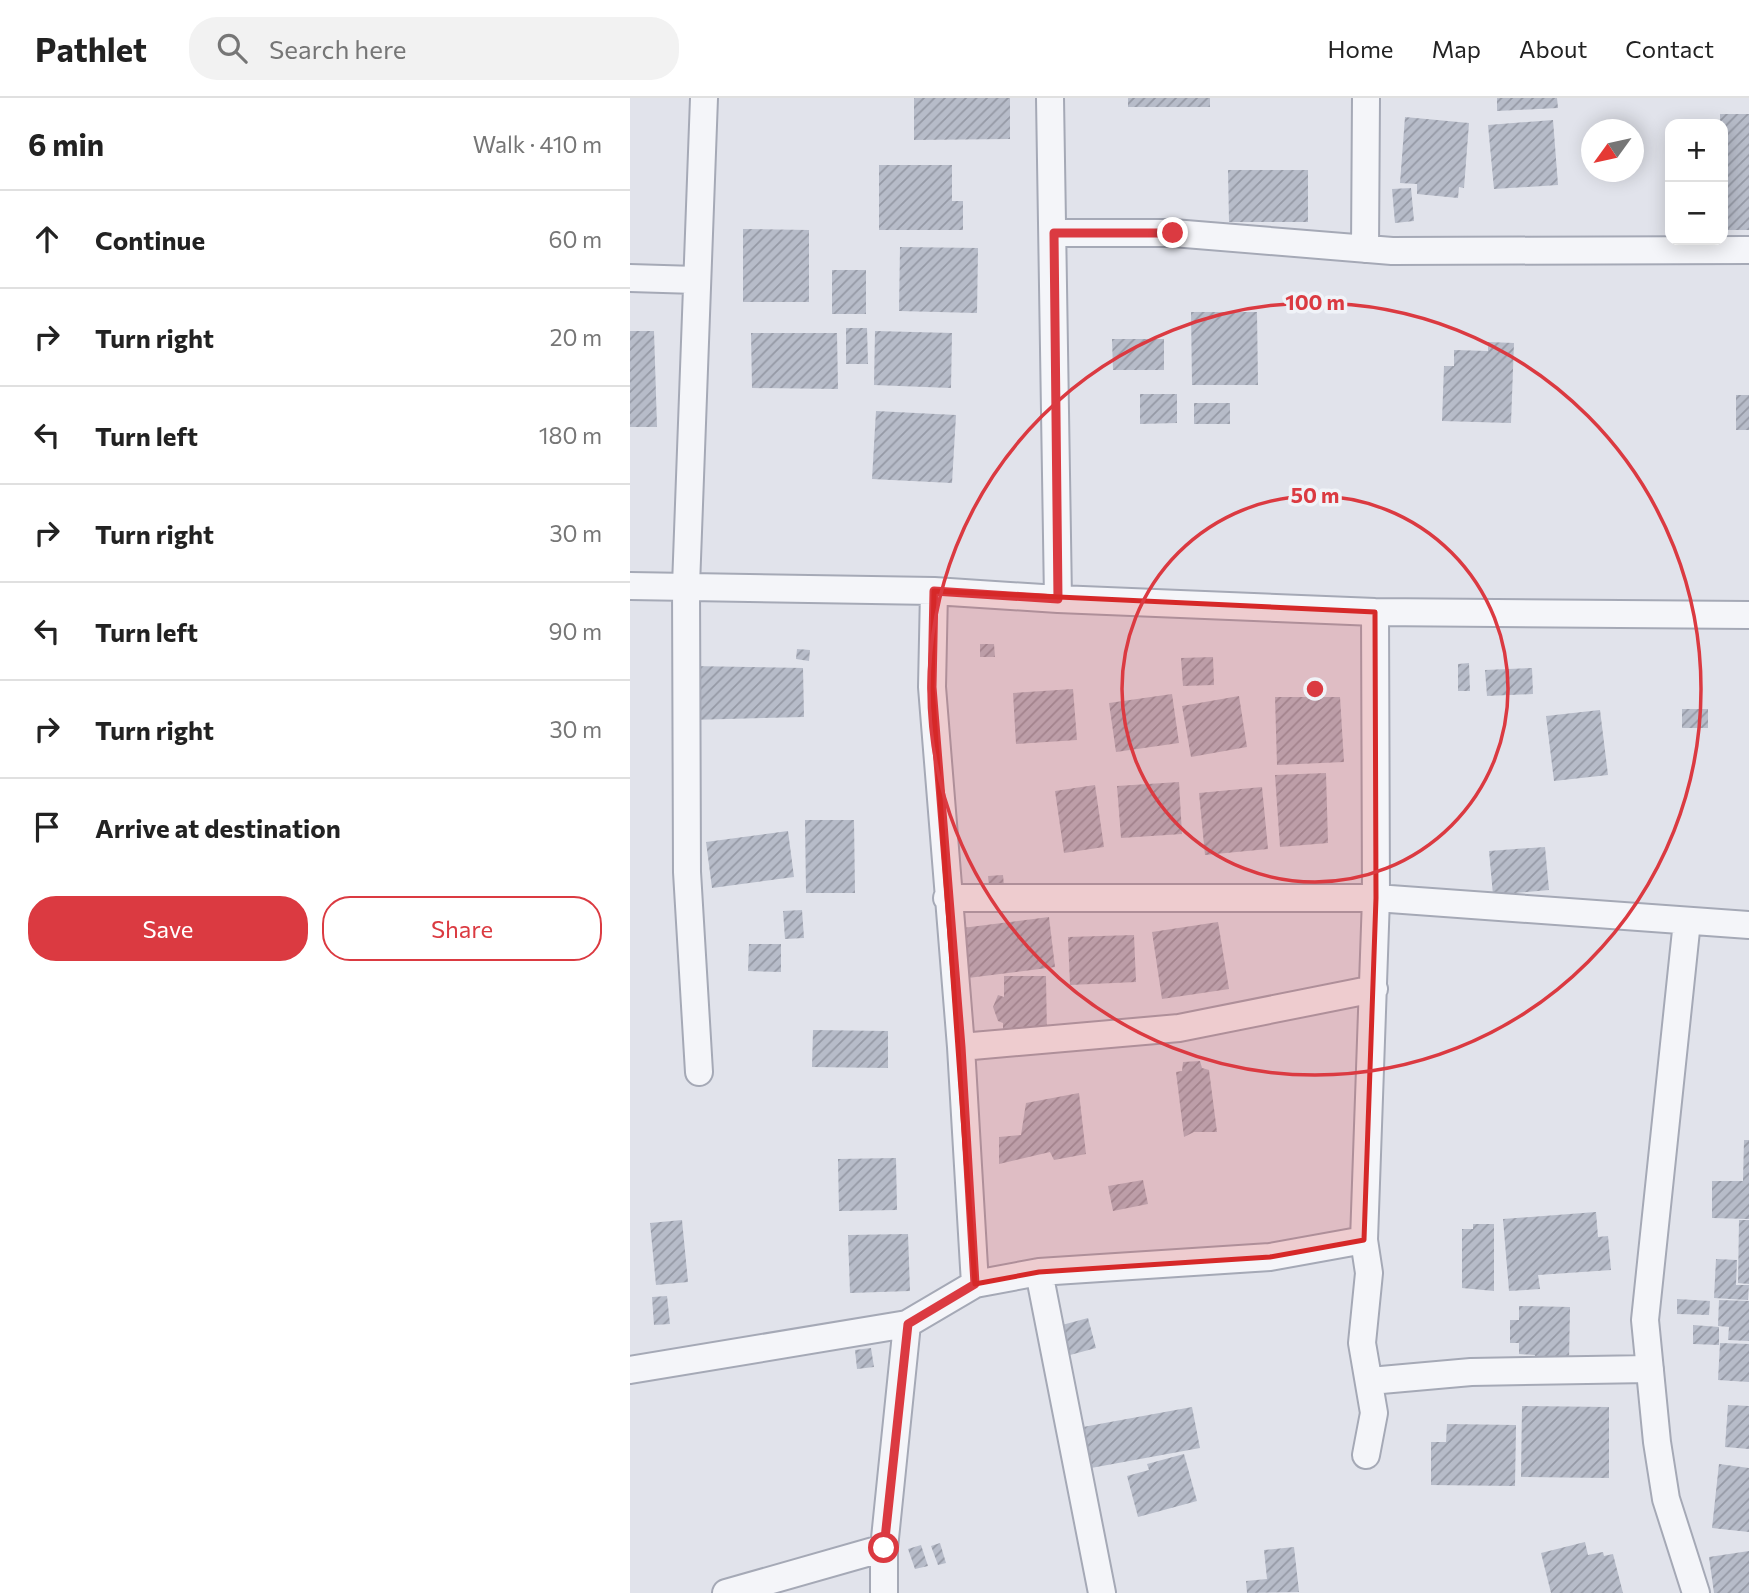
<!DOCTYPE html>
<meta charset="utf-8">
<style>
:root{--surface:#fff;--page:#f2f2f2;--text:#222;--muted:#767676;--line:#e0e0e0;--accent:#db3a41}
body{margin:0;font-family:Commissioner,sans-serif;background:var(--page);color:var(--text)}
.controls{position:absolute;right:21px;top:21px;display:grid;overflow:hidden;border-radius:14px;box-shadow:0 4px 18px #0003}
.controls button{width:63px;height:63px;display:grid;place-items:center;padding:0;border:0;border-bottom:2px solid var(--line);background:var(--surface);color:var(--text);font:35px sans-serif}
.compass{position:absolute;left:951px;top:21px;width:63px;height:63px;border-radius:50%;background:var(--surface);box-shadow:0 4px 18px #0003;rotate:237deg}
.stop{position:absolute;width:21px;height:21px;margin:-16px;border:5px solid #db3a41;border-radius:50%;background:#fff}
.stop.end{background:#db3a41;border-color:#fff;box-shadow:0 2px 7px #0008}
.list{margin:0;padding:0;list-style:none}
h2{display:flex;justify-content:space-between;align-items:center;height:91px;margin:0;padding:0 28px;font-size:30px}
h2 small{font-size:23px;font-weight:400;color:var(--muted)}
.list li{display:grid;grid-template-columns:46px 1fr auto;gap:21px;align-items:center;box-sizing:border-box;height:98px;padding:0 28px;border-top:2px solid var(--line)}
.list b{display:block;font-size:26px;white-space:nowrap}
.list em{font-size:23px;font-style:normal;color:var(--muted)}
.actions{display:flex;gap:14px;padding:21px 28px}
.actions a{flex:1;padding:16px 0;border:2px solid var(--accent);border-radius:28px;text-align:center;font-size:24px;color:var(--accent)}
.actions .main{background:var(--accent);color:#fff}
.icon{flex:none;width:38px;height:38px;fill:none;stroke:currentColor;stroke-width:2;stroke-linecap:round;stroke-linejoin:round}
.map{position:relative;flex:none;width:1119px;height:1495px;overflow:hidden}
header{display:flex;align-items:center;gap:42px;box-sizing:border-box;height:98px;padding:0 35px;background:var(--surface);border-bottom:2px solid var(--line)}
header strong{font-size:33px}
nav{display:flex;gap:38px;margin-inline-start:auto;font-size:24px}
.search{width:490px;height:63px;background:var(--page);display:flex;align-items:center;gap:18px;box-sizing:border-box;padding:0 24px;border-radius:28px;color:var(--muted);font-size:26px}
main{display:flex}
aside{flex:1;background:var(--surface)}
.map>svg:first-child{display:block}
.building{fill:url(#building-hatch)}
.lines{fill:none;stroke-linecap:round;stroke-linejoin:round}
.minor-casing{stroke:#a5a9b6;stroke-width:30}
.minor{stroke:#f4f5f9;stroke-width:26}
.route{stroke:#db3a41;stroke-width:9}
.marked{fill:#d62828;fill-opacity:0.2;stroke:#d62828;stroke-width:5;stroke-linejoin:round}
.ring{fill:none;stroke:#db3a41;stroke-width:3.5}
.centre{fill:#db3a41;stroke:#f0f3f8;stroke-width:3.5}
.ring-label{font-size:21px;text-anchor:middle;font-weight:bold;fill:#db3a41;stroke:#f0f3f8;stroke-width:7;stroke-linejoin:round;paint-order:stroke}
</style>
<header>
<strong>Pathlet</strong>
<div class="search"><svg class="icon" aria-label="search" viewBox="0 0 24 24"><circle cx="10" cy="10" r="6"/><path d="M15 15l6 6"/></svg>Search here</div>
<nav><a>Home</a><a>Map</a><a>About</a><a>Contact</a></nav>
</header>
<main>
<aside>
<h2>6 min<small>Walk · 410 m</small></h2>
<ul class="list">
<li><svg class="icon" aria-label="ahead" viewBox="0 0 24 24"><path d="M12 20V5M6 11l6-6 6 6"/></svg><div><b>Continue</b></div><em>60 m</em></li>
<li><svg class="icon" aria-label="right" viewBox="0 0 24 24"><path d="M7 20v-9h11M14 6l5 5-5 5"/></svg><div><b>Turn right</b></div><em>20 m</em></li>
<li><svg class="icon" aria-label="left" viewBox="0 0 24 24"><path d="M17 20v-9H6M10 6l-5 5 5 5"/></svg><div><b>Turn left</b></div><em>180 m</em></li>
<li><svg class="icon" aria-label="right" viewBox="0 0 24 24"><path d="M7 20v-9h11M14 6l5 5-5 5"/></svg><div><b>Turn right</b></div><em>30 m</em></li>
<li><svg class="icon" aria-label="left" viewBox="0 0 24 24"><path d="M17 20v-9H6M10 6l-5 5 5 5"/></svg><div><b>Turn left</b></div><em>90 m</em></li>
<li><svg class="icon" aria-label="right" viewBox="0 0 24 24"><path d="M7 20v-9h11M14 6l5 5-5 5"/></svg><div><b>Turn right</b></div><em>30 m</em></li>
<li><svg class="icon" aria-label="arrive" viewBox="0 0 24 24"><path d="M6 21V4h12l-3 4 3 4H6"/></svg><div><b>Arrive at destination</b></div></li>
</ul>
<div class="actions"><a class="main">Save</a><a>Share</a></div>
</aside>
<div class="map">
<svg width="1119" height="1495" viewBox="0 0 1119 1495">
<defs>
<pattern id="building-hatch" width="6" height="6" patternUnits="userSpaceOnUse" patternTransform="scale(1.75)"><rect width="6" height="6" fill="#b7bcc9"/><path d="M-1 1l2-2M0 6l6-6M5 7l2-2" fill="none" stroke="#9599a5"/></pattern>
</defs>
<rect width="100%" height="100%" fill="#e1e3eb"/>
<path class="building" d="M284 0H380V41L284 42Z
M498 0H580V9H498Z
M867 0H927L928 10 867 13Z
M1090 16H1119V132H1093V26H1090Z
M775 19 839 25 834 90 829 89 828 100 787 96V86L770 85Z
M923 22 928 87 864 91 858 27Z
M249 67H322V103H333V132H249Z
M598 72H678V124H599Z
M781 90 784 123 765 125 762 91Z
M113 131 179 132V204H113Z
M270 149 348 150 347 215 269 213Z
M202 172H236V216H202Z
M561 214H627L628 287H562Z
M216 230H237L238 266H216Z
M0 233H24L27 329H0Z
M245 233 322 235 321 290 244 287Z
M121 235H207L208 291 122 290Z
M482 241H534V272H483Z
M858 244 884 245 881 325 812 323 814 268H824V252L858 253Z
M510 296H547V325L510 326Z
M1106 297H1119V332H1106Z
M564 305H600V326H564Z
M246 313 326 317 322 385 242 381Z
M350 546H364L365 559H350Z
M167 551 180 552 179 563 166 561Z
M583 559 584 587 553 588 551 560Z
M839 565 840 593H828V566Z
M61 568 173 570 174 619 60 622Z
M902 570 903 596 857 598 855 572Z
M443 591 447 642 386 646 383 595Z
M542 596 549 645 486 654 479 605Z
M609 598 617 649 561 659 552 608Z
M645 599H710L714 664 647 667Z
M1052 611H1078V630H1052Z
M970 612 978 677 924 683 916 618Z
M696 675 698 745 650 749 645 677Z
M549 684 552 736 491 740 487 688Z
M465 687 474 749 434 755 425 693Z
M632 689 638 751 575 757 569 695Z
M175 722H224L225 795H176Z
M158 733 164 779 82 790 76 744Z
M915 749 919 792 863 797 859 753Z
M373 777 374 788H359L358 778Z
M172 812 174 840 155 841 153 813Z
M419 819 425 869 338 880 332 830Z
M588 824 599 891 532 901 522 834Z
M504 837 506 884 440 887 438 839Z
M119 846H151V874L118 873Z
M374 878H416L417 938 373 937V925L368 923 363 909 368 897 374 899Z
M183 932 258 933V970L182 969Z
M570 963 572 970 579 972 587 1034H564L554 1039 546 974 552 973 553 964Z
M449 995 456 1056 424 1062 420 1054 369 1066V1039L391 1037 396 1005Z
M1114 1042H1119V1121L1082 1120V1083H1113Z
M266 1060 267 1112 209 1113 208 1061Z
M513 1082 518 1106 483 1113 478 1088Z
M966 1114 968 1139 978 1138 981 1172 908 1177 910 1191 879 1193 873 1121Z
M52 1122 58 1184 26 1187 20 1125Z
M1109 1122H1119V1186L1108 1185Z
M843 1126H864V1193L832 1190V1131H843Z
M278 1136 280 1193 220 1195 218 1137Z
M1086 1161 1107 1162 1106 1187H1119L1118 1202 1084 1200Z
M37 1198 40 1226 24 1227 22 1199Z
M1047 1201 1080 1203 1079 1217 1047 1216Z
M1089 1202 1119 1203V1243L1098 1242 1099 1229 1088 1228Z
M889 1208 940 1209 939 1265 904 1264 905 1257 889 1256V1245H880V1222H889Z
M458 1220 466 1250 440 1257 432 1227Z
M1063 1227 1089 1229V1247L1063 1246Z
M1090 1245 1119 1246V1284L1088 1282Z
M241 1250 244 1269 227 1271 225 1252Z
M1098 1307 1119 1308V1351L1095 1349Z
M892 1308 979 1309V1380L891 1379Z
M562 1309 570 1350 461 1370 453 1329Z
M817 1326 886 1327 885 1388 801 1387V1344H816Z
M554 1356 567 1403 508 1419 497 1378 519 1372 517 1366Z
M1089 1366 1119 1370V1434L1082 1430Z
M955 1444 958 1457 973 1454 974 1458 983 1456 993 1495H921L911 1455Z
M310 1445 316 1465 308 1467 301 1448Z
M291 1447 298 1468 285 1471 278 1451Z
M664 1449 669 1494 617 1495 616 1483 637 1481 634 1452Z
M1119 1453V1495H1084L1079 1459Z"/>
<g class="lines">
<defs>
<path id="minor" d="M420 0 428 501 745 514 1119 517
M424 135H543L762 153 1119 152
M735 151 736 0
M0 180 66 182
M0 488 304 493 428 501
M304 493 302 589 331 949 345 1186
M317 800H746L1119 827
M1057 823 1015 1222 1027 1344 1036 1401 1066 1495
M331 949 549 930 744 891
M69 974 57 774 56 488 74 0
M409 1174 472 1495
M0 1272 277 1226 345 1186 409 1174 640 1159 734 1142
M740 1283 841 1274 1020 1271
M736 1357 744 1315 732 1245 739 1175 734 1142 746 800 745 514
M96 1495 254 1450
M254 1495V1450L277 1226"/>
</defs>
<use href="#minor" class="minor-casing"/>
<use href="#minor" class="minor"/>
</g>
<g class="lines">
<path class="route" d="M254 1450 278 1226 345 1186 331 949 302 589 304 493 428 501 424 135H543"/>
</g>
<path class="marked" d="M304 493 745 514 746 800 734 1142 640 1159 409 1174 345 1186 302 589Z"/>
<g class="ring">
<circle cx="685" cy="591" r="193"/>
<circle cx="685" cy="591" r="386"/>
</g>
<circle cx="685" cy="591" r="10" class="centre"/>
<g class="ring-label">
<text x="685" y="212">100 m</text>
<text x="685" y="405">50 m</text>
</g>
</svg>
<div class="controls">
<button>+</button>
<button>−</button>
</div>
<svg class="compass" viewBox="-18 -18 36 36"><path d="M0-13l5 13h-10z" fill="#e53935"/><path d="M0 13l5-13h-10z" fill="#767676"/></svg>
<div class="stop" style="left:254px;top:1450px"></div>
<div class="stop end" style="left:543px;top:135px"></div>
</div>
</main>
